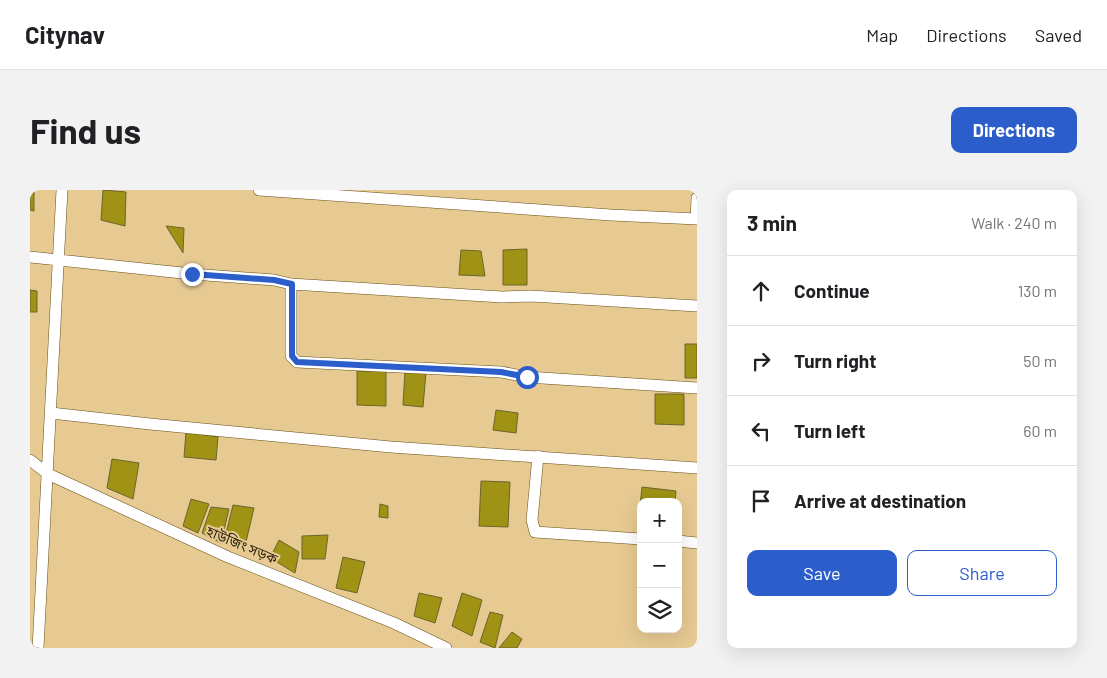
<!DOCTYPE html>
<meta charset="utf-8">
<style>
:root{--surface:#fff;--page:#f2f2f2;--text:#202124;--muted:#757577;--line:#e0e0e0;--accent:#2b5dcb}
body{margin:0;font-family:Barlow,"Noto Sans Bengali",sans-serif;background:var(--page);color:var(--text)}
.controls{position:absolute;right:15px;bottom:15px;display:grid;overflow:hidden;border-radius:10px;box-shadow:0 5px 20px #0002}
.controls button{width:45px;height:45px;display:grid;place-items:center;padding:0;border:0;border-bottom:1px solid var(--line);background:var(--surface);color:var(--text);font:25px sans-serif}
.stop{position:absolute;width:15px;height:15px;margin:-11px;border:4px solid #2b5dcb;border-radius:50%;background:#fff}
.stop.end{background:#2b5dcb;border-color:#fff;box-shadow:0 1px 5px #0008}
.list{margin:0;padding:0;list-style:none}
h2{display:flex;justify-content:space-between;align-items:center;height:65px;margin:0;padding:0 20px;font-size:21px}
h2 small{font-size:16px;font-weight:400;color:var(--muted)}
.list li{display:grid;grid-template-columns:32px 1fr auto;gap:15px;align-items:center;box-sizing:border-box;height:70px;padding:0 20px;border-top:1px solid var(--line)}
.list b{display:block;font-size:19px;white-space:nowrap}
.list em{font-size:16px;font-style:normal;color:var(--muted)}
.actions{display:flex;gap:10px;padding:15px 20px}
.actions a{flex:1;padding:11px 0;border:1px solid var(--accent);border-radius:10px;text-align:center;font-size:18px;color:var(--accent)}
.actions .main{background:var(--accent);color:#fff}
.icon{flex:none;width:28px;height:28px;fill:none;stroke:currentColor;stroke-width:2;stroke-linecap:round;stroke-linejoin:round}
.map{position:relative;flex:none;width:667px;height:458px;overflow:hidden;border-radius:10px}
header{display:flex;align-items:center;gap:30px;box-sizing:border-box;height:70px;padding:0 25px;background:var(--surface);border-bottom:1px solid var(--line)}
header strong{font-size:24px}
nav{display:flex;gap:28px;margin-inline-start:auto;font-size:18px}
.intro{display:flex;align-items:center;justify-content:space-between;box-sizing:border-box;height:120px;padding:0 30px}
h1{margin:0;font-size:35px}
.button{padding:12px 22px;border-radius:10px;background:var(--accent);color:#fff;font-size:18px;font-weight:700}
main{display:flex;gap:30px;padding:0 30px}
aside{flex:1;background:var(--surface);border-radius:10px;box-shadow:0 5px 20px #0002}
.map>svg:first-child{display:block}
.building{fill:#9f9215;stroke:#6b652b}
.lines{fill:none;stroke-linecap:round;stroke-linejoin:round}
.street-casing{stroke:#674e16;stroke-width:12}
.street{stroke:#fff;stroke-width:11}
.route{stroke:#2b5dcb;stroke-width:6}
.labels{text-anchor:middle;stroke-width:4;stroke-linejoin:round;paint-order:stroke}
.street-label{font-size:14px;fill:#2c210b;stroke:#e7ca92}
</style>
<header>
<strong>Citynav</strong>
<nav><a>Map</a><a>Directions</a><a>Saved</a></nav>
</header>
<div class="intro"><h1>Find us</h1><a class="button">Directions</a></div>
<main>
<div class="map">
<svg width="667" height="458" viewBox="0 0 667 458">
<rect width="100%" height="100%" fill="#e7ca92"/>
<path class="building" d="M0 0H4V21L0 20Z
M73 0 96 2 95 36 71 30Z
M136 36 154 38 153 63Z
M497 59V95H473V60Z
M431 60 451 61 455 86 429 85Z
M0 100 7 101V122H0Z
M655 154H667V188H655Z
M327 181H356V216L327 215Z
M375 181 396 182 393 217 373 215Z
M625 204H654V235L625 234Z
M466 220 488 223 486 243 463 240Z
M156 242 188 247 186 270 154 267Z
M82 269 109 273 103 309 77 298Z
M451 291 480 292 478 337 449 336Z
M612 297 646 301 645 312H611V335H608Z
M161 309 179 314 168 343 153 336Z
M350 314 358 316V328L349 327Z
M203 315 224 318 216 352 196 343Z
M181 317 199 319 191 353 172 343Z
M298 345 295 369H272V346Z
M249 350 269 362 265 383 240 368Z
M313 367 335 372 327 403 306 398Z
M389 403 412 408 405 433 384 426Z
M432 403 452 410 442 446 422 436Z
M460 422 473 425 465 458 450 452Z
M482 442 492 449 487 458H469Z"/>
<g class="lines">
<defs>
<path id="street" d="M229 0 581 25 667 29
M666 29 667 8
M0 67 162 84 244 90 261 94 472 107 501 106 667 116
M261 94V166L267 172 471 182 497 187 667 198
M21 223 120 234 361 257 667 278
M508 266 502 330 505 342 611 349
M0 270 18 284 198 367 364 433 416 458
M648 351 667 353
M8 458 32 0"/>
</defs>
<use href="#street" class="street-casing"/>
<use href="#street" class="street"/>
</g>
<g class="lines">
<path class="route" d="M162 84 244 90 262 94V166L267 172 471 182 497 187"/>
</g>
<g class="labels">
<g class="street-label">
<text transform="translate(212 355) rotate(23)" y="5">হাউজিং সড়ক</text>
</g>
</g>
</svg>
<div class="controls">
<button>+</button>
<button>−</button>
<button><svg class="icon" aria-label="layers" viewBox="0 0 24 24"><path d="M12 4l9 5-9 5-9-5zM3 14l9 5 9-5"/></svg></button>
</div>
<div class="stop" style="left:497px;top:187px"></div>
<div class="stop end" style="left:162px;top:84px"></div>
</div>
<aside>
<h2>3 min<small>Walk · 240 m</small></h2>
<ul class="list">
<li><svg class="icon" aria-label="ahead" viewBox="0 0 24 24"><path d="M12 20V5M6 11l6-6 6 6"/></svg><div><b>Continue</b></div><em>130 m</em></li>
<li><svg class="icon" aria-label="right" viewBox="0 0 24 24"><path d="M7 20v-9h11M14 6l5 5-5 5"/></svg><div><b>Turn right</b></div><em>50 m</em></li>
<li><svg class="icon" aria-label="left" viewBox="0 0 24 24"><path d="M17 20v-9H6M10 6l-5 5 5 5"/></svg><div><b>Turn left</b></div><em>60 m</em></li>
<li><svg class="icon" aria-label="arrive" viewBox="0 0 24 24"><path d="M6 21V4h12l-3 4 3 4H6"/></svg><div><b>Arrive at destination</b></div></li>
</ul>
<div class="actions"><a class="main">Save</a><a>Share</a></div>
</aside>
</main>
